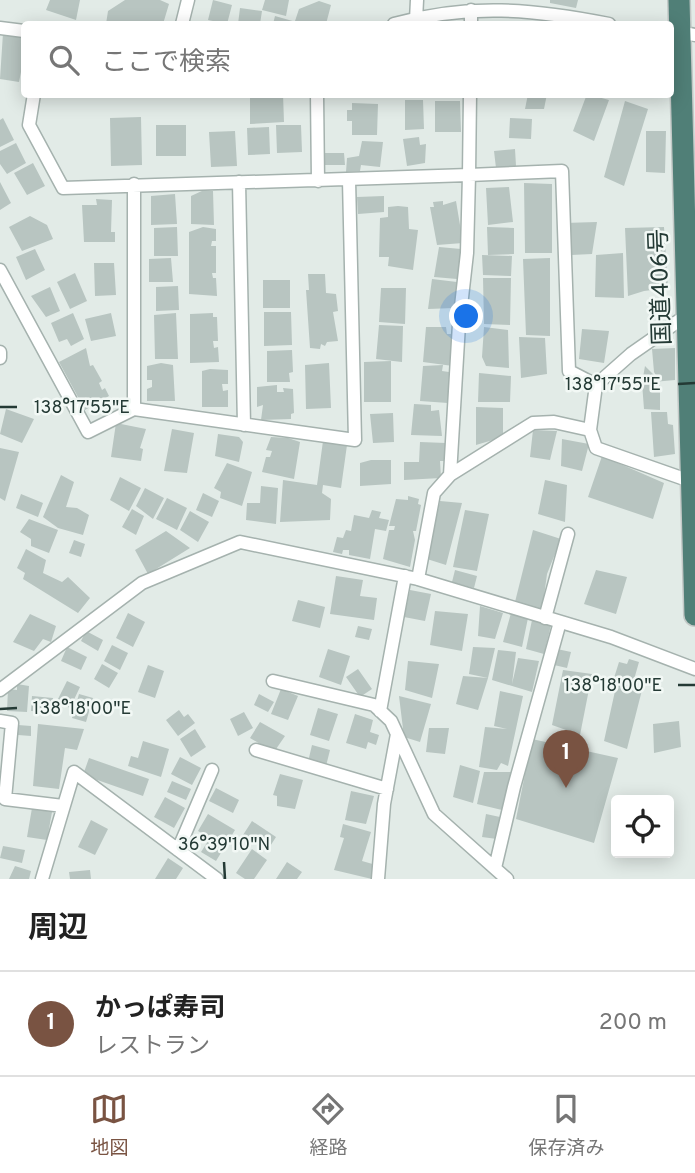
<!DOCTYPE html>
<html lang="ja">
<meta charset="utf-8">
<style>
:root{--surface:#fff;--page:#f2f2f2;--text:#222;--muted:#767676;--line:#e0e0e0;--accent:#795342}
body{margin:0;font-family:Overpass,"Noto Sans JP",sans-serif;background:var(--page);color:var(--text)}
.controls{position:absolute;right:21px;bottom:21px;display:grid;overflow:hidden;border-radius:7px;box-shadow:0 4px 18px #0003}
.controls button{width:63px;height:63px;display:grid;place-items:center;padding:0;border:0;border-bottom:2px solid var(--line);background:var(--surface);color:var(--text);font:35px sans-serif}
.you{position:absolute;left:467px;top:317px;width:24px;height:24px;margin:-18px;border:5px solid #fff;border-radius:50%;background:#1a73e8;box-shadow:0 0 0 10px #1a73e833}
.badge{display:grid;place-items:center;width:46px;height:46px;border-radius:50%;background:var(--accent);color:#fff;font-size:23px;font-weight:700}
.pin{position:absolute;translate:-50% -58px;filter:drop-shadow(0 2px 4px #0008)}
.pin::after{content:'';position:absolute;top:37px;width:24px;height:21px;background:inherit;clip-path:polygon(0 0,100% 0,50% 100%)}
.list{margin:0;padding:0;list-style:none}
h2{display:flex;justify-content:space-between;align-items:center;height:91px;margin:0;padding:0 28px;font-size:30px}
h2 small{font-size:23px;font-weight:400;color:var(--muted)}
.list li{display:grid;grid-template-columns:46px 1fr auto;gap:21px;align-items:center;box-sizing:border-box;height:105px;padding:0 28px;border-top:2px solid var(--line)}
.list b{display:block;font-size:26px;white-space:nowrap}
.list p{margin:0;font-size:23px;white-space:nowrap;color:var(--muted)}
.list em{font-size:23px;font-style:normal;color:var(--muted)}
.icon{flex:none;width:38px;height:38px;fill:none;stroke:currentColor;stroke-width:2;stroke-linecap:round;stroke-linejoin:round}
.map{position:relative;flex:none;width:695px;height:879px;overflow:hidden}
.search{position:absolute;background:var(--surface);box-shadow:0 4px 18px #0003;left:21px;right:21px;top:21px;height:77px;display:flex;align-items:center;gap:18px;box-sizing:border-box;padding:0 24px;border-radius:7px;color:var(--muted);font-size:26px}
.sheet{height:196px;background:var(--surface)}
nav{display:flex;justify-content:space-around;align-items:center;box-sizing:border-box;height:98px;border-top:2px solid var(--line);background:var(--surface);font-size:19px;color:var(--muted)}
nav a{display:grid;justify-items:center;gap:4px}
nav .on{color:var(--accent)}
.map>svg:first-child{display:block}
.building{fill:#b8c5c1}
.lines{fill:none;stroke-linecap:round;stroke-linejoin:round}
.minor-casing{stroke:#a5b2ae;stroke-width:15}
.trunk-casing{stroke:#c2c8c6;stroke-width:24}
.minor{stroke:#fff;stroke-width:12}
.trunk{stroke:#507f77;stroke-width:21}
.ticks{fill:none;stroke:#243a35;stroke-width:2.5}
.labels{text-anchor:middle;stroke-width:5;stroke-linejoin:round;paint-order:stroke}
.street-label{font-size:24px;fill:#243a35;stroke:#f2f8f5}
.ticks-label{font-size:18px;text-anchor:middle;fill:#243a35;stroke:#f2f8f5;stroke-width:5;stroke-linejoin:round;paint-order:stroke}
</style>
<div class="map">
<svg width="695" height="879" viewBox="0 0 695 879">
<rect width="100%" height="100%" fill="#e2ebe7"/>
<path class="building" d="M50 0H80L76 20 46 10Z
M125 0H160L169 4 163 24H106L108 11Z
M213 0 232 5 227 24 208 20Z
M265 0H289L286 16 262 10Z
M550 0H578L576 8 550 3Z
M319 1 331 5 326 24 295 21 299 9Z
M240 8 262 11 260 24H238Z
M275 16 296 22 295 24H273Z
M3 33 24 39V57L19 82 0 79Z
M250 94H283L284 122 250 124Z
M528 94H547L544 109H525Z
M587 94 609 100 594 141 573 131Z
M405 100H423L424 129 405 130Z
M435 101H460L461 132H435Z
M625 101 648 109 624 186 604 177Z
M352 103 378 104 377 135H352V121H347V110H352Z
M141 117 142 165 111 166 110 118Z
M3 118 14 140 0 147V120Z
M510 118 532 119 531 139 509 138Z
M156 125H186V156H156Z
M276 125H301L302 152 277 153Z
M269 127 270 154 248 155 247 128Z
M235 131 237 166 211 167 209 132Z
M646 131H666L665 173 646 172Z
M419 137 420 145 426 144 425 163 407 166 403 139Z
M362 141 383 142 380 167 361 165 360 171 346 172 347 158 359 156Z
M16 143 26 163 7 174 0 164V151Z
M515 149 516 166 496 168 494 151Z
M322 153H344L345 165H323Z
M33 163 45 186 27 195 14 173Z
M0 182 11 203 0 210Z
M524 183 552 184V253H525Z
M509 187 513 222 488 225 486 188Z
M204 190 213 191 214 225 191 224V196Z
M175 194 177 224 151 225V196Z
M384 196V212L358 214 357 197Z
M96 199 112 200 111 232H115V242H84L82 205H97Z
M443 201V205L456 201 463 243 437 245 430 207H434L433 202Z
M398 206 408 207 409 229 418 230 413 270 388 266 389 257H379L380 218 388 217V207Z
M30 216 47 225 53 239 22 251 9 227Z
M597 222 592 254 571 255 564 223Z
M177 227 178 256H154V228Z
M203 227 216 229V241H212L211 246H216V273H212L213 278H216L217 296 189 294V232Z
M487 227 514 228V254L488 255Z
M664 227 668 288 644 291 628 296 625 228Z
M439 247 461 249 457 279 434 277Z
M35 249 45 270 26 280 16 257Z
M623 253 624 298 595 297 596 255Z
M482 255 512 256 511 276 483 275Z
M171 258 173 282H149V259Z
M550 258V336L526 335 523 259Z
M94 263H114L116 295 95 296Z
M75 273 87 301 70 309 57 282Z
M308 274H325L326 293 336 294 338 311 333 312 338 341 327 342 325 346 321 344 320 349 310 348 306 290H309Z
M483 278H511L510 325 484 324Z
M432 279 457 282 454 308 428 309Z
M263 280H290V308H263Z
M178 286 179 310 156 311V287Z
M50 287 60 311 46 317 31 296Z
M381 288H406L405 324 379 322Z
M264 312H291L292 345 264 346Z
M73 313 84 339 71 346 67 339 59 342 51 323Z
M111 313 116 336 91 341 85 319Z
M176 313 178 359H155L154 315Z
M213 313V317H217L218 341H213L214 348 218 347 219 362 190 363V314Z
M379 325 403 326 402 362 376 359Z
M426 327H446L447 334H453V366L423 362Z
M484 327 508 330 509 368 486 366 482 357Z
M582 329 609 331 604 363 579 359Z
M519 337 545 338 547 374 521 378Z
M86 348 90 366 93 365 102 381 99 383 102 390 105 388 109 396 85 410 59 362Z
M675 348V380L642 383 645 366 658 379 654 372 652 349Z
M292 350 293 372 289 373 290 382H267V351Z
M391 361V402H364V362Z
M161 363 173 365 175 401H147V389L152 387V380H147V366Z
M329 363 331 408 306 409 305 365Z
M443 365 442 371 449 372 448 403 420 401 423 366Z
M210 369 228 370V384H222L223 391 228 390V407H202V371Z
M479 373 511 376 510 402H478Z
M660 382V410L644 409 642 383Z
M277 385V392H284L283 388 293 389 294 413 291 414V419L261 420 263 405 257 407V387Z
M414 404 431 405V411L439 410 442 436 411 435Z
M476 407 503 408V437L476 445Z
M6 409 34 419 22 443 0 434Z
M651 412H667L668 424 673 425 675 454 654 457Z
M393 413 394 442 373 443 370 414Z
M116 423 146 429 140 448 143 449 141 461 111 457Z
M172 429 194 433 187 473 164 471Z
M533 430 557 431 550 460 530 457Z
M218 434 239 437 243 442 239 462 215 456Z
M271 437 288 438 300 442 294 479 262 472 266 457H270L272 451 266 450Z
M562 439 589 444 582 471 561 466Z
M323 441 347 445 341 488 323 485 322 493 331 499 330 520 280 522 283 480 317 485Z
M420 442 446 443V461H440L441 478 404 480V462H419Z
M0 448 19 452 5 501 0 498Z
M602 456 664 483 653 519 588 497Z
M371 460H391V484L360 486V463Z
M227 463 252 472 242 506 220 498 221 492 214 488Z
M61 475 74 482 66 507 77 508 89 515 83 535 58 528 43 517Z
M120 477 141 488 129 511 110 500Z
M545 480 567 485 565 522 538 514Z
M261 486 278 488 276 524 246 520 247 503H260Z
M145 488 164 498 153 519 136 506Z
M203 493 219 501 212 517 196 510Z
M21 494 43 503 38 517 16 508Z
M408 496 419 499 418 504 421 505 416 531H413L415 540 410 567 383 559 389 530H394L395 526H389L396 499 408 500Z
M167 498 187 508 177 530 156 519Z
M440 501 462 503 446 565 427 559Z
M132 509 144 516 136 535 122 527Z
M372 510 381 512 379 518 389 520 386 531 375 529 370 559 349 555V550H343L342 554 333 552 337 537 343 538 346 530 351 531 354 515 369 518Z
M465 510 489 514 477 571 453 567Z
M190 511 209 522 198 542 180 530Z
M29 519 58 530 49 553 31 546V539L20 532Z
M533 530 561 539 547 574 542 611 515 602Z
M166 531 190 548 148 574 135 550Z
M74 540 85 544 81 557 69 553Z
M26 549 46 560 43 573 62 582 68 577 90 598 78 613 23 579 25 573 17 568Z
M455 570 477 576 474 588 452 582Z
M596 570 627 577 616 614 584 604Z
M336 576 363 580 360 596 377 598 374 620 330 614Z
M410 590 431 594 425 621 404 617Z
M298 600 325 607 320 628 292 621Z
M480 606 503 613 495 639 478 636Z
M435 611 468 614 462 651 430 645Z
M128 613 145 622 133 647 116 638Z
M511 613 528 618 522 647 503 642Z
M30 614 56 626 51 642 43 639 34 651 13 642Z
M532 620 551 625 544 654 526 649Z
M358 626 372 629 369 640 355 637Z
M86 631 103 640 98 651 81 641Z
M112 645 128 653 120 670 104 661Z
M67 647 87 657 81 670 61 661Z
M473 647 495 648 488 678 469 674Z
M328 649 350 656 341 685 319 677Z
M557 649 571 652 567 668 554 665Z
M498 650 516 652 512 684 518 658 539 661 532 692 492 680Z
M629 659 639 662 633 683 614 678 619 662 627 664Z
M408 661 439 664 432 698 405 690Z
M102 664 118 673 109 688 94 679Z
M148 665 164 671 155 698 138 692Z
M358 669 372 689 360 697 346 677Z
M563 670 592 674 580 735 552 725Z
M463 676 488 678 478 710 456 704Z
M67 681 80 687 70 708 57 701Z
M617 682 642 690 627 749 604 741Z
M17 684 29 686 27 712 7 711 8 689 17 690Z
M281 689 298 696 288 720 271 714Z
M500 691 523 696 508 766 501 763 497 770 479 767 485 727 507 729 494 726Z
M79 694 93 698 86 722 72 718Z
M259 694 274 702 268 712 254 705Z
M32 696 53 698 52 712 31 711Z
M399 696 431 704 420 742 404 737Z
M318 708 338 714 329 741 310 735Z
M179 710 184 717 188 714 195 723 178 736 166 720Z
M244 712 253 728 238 736 230 719Z
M355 714 373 720 370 732 379 735 376 745 368 742 366 749 346 743Z
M679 721 681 747 654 753 653 724Z
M260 722 285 736 274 752 250 738Z
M38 724 84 729 77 750 65 748 59 789 33 786Z
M18 725 31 726V736L18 735Z
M429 728H449L445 754 426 752Z
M195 729 206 747 191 757 180 739Z
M532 739 618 758 594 843 516 819Z
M143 741 169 749 161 777 128 766 131 756 138 758Z
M312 745 330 750 326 766 308 762Z
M180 757 201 768 192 785 171 774Z
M89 758 149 779 143 796 83 775Z
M460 765 480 771 473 803 453 797Z
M484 772H511L502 810 477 804Z
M280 774 303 780 295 809 277 806V796L273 795Z
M172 781 191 789 186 800 167 792Z
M216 788 239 800 233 813 209 801Z
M351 791 374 796 366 824 345 820Z
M165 797 185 808 174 828 154 817Z
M32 808 52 812 47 840 27 837Z
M208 814 235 830 216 861 201 852 210 838 198 831Z
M486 814 500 817 497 839 482 837Z
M91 820 108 829 95 855 78 847Z
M252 821 276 837 267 851 243 835Z
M343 824 371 832 362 861 376 865 372 879 334 870 344 838 340 837Z
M3 846 25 850 22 863 0 858Z
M252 849 267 860 254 879H245L236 873Z
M168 858 183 868 176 879H155Z
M287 862 302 872 297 879H276Z
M15 866 31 871 29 879H9Z
M90 870 91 879H70L69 872Z"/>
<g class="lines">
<defs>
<path id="minor" d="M416 20 417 0
M182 24 188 0
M394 24C469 3 534 9 609 24
M471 24V10
M0 28 24 31
M674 31 695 35
M34 94 29 125 63 188 469 175 470 94
M317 94 318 181
M239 182 244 425
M134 184V409L355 440 349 180
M0 270 88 432 134 409
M687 315 631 354 596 385 590 430 596 448 693 482
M0 352V358
M450 475 459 324 467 253 469 175 562 171 569 371 596 385
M418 579 434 493 450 475 533 423 554 422 590 430
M545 618 568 534
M273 681 374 705 391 721 434 814 507 879
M0 690 142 583 240 542 418 579 611 637 695 669
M380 711 405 576
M0 721 12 723 5 799 63 806
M256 750 387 789
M178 850 212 770
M495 868 514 787 560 622
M42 879 74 772 217 879
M378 879 384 804 397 734"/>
<path id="trunk" d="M679 0 695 615"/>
</defs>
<use href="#minor" class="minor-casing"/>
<use href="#trunk" class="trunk-casing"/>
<use href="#minor" class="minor"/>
<use href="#trunk" class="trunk"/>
</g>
<path class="ticks" d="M678 384 695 383M0 407H17M678 685H695M0 709 17 708M224 862 225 879"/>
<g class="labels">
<g class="street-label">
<text transform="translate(660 287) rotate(-92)" y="8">国道406号</text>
</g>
</g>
<g class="ticks-label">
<text x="613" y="390">138°17'55"E</text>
<text x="82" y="413">138°17'55"E</text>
<text x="613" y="691">138°18'00"E</text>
<text x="82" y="714">138°18'00"E</text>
<text x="224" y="850">36°39'10"N</text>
</g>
</svg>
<div class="controls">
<button><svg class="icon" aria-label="locate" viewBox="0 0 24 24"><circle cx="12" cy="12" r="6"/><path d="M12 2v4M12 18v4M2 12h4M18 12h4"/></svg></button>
</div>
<div class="you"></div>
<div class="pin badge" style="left:566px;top:788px">1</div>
<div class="search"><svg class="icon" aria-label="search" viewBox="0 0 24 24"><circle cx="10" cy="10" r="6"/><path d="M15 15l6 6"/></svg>ここで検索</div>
</div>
<section class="sheet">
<h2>周辺<small></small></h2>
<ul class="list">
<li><span class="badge">1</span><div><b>かっぱ寿司</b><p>レストラン</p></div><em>200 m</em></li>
</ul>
</section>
<nav>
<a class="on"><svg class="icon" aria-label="map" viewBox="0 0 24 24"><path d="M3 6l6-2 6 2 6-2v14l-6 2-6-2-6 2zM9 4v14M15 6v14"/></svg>地図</a>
<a><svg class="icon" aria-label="directions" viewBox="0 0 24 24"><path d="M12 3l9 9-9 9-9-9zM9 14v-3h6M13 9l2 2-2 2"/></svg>経路</a>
<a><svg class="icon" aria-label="saved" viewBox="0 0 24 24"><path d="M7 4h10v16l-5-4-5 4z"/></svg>保存済み</a>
</nav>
